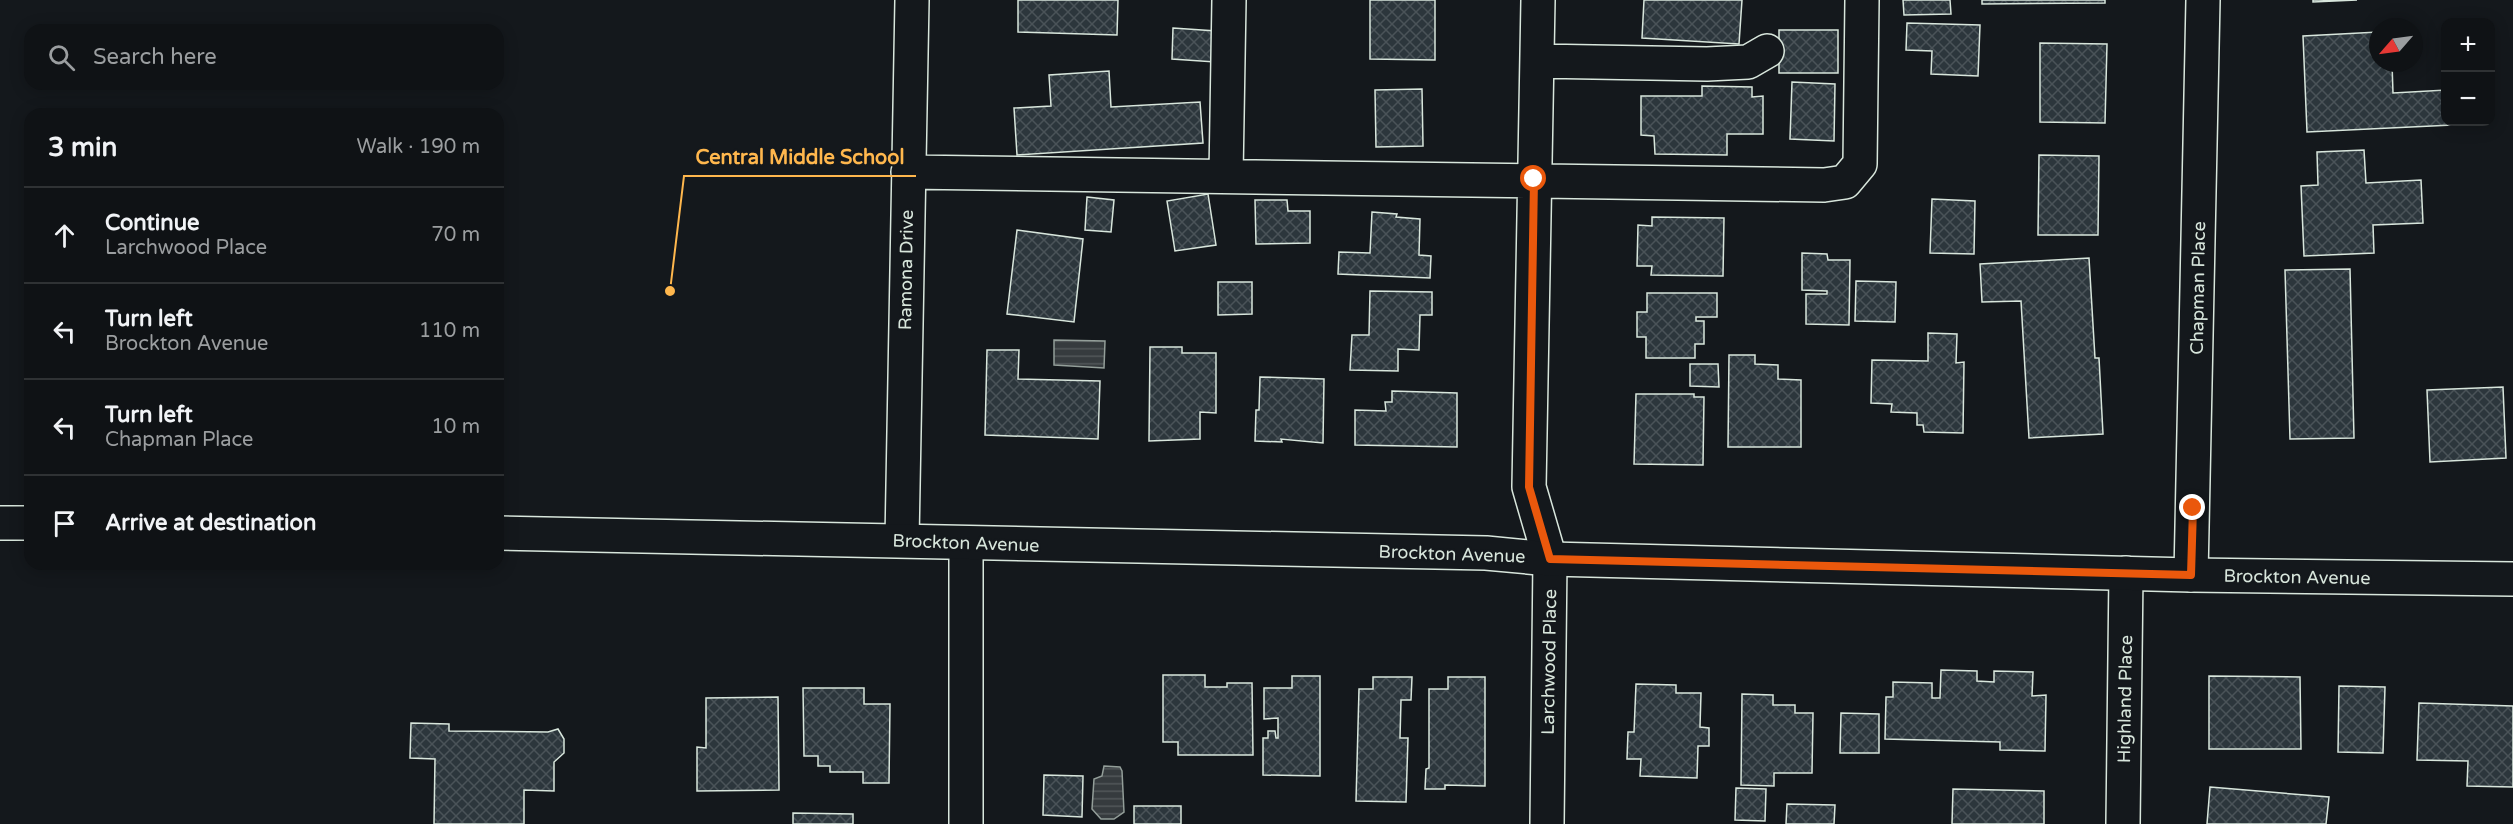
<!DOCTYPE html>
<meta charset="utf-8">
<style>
:root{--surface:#0f1215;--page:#1d2022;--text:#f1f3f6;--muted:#9b9ea0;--line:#2f3234}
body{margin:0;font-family:"Varela Round",sans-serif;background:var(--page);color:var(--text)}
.controls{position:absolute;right:18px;top:18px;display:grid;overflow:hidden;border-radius:12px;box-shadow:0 3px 15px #0003}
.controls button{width:54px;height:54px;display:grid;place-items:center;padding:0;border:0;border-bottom:2px solid var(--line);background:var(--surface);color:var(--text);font:30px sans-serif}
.compass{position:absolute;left:2369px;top:18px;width:54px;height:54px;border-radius:50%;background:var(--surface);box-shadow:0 3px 15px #0003;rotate:242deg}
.stop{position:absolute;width:18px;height:18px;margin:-14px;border:4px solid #ea580c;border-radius:50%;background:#fff}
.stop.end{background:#ea580c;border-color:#fff;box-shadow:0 2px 6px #0008}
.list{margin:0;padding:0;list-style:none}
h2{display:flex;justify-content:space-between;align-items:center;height:78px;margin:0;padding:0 24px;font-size:26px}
h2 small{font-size:20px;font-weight:400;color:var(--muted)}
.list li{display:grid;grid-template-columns:39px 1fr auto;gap:18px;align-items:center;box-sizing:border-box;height:96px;padding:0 24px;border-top:2px solid var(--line)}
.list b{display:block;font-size:22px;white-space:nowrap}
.list p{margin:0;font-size:20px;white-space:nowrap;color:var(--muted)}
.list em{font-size:20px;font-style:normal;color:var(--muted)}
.icon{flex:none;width:33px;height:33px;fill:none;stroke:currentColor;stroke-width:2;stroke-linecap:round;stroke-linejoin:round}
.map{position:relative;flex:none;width:2513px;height:824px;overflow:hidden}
.search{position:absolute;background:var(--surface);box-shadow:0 3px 15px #0003;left:24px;top:24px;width:480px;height:66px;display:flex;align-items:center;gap:15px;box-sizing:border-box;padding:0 21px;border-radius:18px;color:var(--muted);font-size:22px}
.panel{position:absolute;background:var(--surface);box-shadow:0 3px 15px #0003;left:24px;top:108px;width:480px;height:462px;border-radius:18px}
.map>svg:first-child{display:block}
.water{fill:url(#water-rules);stroke:#939e99;stroke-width:1.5}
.building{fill:url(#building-cross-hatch);stroke:#d8e6dc;stroke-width:1.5}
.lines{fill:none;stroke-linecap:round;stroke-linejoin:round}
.minor-casing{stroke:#d8e6dc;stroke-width:36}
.major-casing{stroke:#d8e6dc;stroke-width:36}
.minor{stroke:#14181c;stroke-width:33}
.major{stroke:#14181c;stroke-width:33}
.route{stroke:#ea580c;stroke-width:8}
.labels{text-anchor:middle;stroke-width:4.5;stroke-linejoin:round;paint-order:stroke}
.street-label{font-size:18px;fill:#d8e6dc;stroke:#14181c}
.leader{fill:none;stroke:#ffb74d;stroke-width:2}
.callout-dot{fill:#ffb74d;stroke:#14181c;stroke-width:2}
.callout-label{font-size:20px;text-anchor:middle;font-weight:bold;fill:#ffb74d;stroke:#14181c;stroke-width:4.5;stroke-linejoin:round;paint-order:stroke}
</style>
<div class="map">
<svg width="2513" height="824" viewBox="0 0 2513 824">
<defs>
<pattern id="water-rules" width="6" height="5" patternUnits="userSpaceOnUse" patternTransform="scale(1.5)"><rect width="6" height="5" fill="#363b3e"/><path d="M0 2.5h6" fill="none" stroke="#525759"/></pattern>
<pattern id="building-cross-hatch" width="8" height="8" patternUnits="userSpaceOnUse" patternTransform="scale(1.5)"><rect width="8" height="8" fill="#2c363c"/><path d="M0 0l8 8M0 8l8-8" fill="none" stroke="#4a5358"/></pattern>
</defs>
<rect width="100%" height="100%" fill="#14181c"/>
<path class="water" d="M1054 340 1105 341 1104 368 1054 365Z
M1104 766 1120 767 1122 771 1124 812 1114 819H1101L1092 809 1094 779 1102 776Z"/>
<path class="building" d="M1018 0H1118L1117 35 1018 32Z
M1370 0H1435V60L1370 59Z
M1644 0H1742L1739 44 1642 38Z
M1903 0H1950L1951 14 1904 15Z
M1982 0H2105V3L1982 4Z
M2313 0H2357L2313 2Z
M1907 23 1980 25 1978 76 1931 74 1932 51 1906 50Z
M1173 28 1216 31 1215 62 1172 59Z
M1779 30H1838V73H1779Z
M2378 32V63H2392L2393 93 2446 90V122H2473V124L2307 132 2303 36Z
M2040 43 2107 44 2105 123 2040 122Z
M1109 71 1111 107 1200 102 1203 143 1017 155 1014 108 1051 106 1049 75Z
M1792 82 1835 84 1834 141 1790 139Z
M1702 86 1752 87V97L1763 96V134H1727V155L1655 154 1654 136 1641 135V96H1702Z
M1422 89 1423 146 1376 147 1375 90Z
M2364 150 2366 183 2421 180 2423 223 2373 225 2374 253 2304 256 2301 186 2318 185 2317 152Z
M2039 155 2099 156 2098 235H2038Z
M1208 194 1216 245 1175 251 1167 201Z
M1087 197 1114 200 1111 232 1085 230Z
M1932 199 1975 201 1974 254 1930 253Z
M1255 200H1287L1288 211H1310V243L1256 244Z
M1372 212 1397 214 1396 217 1420 219 1419 255 1431 256 1430 278 1338 274 1339 252 1370 253Z
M1652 217 1724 218 1723 276 1651 275 1652 266H1637L1638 225 1652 226Z
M1017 230 1083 239 1074 322 1007 314Z
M1802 253 1827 254 1828 260H1850L1849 325 1806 324V294H1827V291L1802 290Z
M2089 258 2095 358H2099L2103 434 2029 438 2021 301 1982 302 1980 264Z
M2350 269 2354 438 2290 439 2285 270Z
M1856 281 1896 282 1895 322 1855 321Z
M1218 282H1252V314L1218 315Z
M1370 291 1432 292V315H1420L1419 350 1398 349V371L1350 370 1352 335H1369Z
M1647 293H1717V317H1696V321H1704V344H1695V358H1646V337H1637V312H1647Z
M1928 333 1957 334 1956 363 1964 362 1963 433 1924 432 1923 425H1917V413L1891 412 1892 404 1871 403 1872 360 1928 361Z
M1150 347H1182V353H1216V413L1200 412V439L1149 441Z
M987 350H1019L1018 379 1100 381 1098 439 985 435Z
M1729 355H1755V364L1778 365V379L1801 380V447H1728Z
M1690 364H1718L1719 387 1690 386Z
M1260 377 1324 379 1323 443 1281 439 1282 442 1255 441 1256 410H1259Z
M2503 387 2506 458 2430 462 2427 390Z
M1392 391 1457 393V447L1355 445V410L1386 411 1385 402H1392Z
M1636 394H1694V397H1704L1703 465 1634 464Z
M1941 670 1977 671V681L1994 682V671L2033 672 2032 696 2046 695 2045 751 2000 750V742L1885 739 1886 697H1893V682L1932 683V698H1940Z
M1163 675H1205V687H1227V683H1252L1253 755H1178V742H1163Z
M1292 676H1320V776L1263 775V738H1268V731H1275L1276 738H1278V718L1264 719V688H1292Z
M2209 676 2300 677 2301 749H2209Z
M1373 677H1412L1411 700H1401L1400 738H1408L1406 802 1356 801 1359 689H1373Z
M1448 677H1485V786L1445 785V789H1425L1426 769 1429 768V689H1448Z
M1636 684 1676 685V693H1701L1700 727 1709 728V746H1698L1697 778 1640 776 1641 759H1627L1628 732H1634Z
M2339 686 2385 687 2383 753 2338 752Z
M803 688H864V704H890L889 783H863V772H830V766H818V756H804Z
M1742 694 1773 695V705H1795V713H1813L1812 773H1774V786L1741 785Z
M778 697 779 790 697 791V747L706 748V698Z
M2419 703 2513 706V787L2467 786 2468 761 2417 760Z
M1841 713 1879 714V753H1840Z
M411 723 449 724V731L548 732 558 729 564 739V753L554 762V791L524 790V824H434L435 759 410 758Z
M1044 775 1083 776 1082 817 1043 815Z
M2210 787 2329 797 2326 824H2207Z
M1736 788 1766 789 1765 821 1735 820Z
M1953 789 2044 791V824H1952Z
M1787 804 1835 805 1834 824H1786Z
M1134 806H1181V824H1134Z
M793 813 853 814V824H793Z"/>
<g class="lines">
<defs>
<path id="minor" d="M1538 0 1529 487 1550 559 1547 824
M1537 61 1707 64 1748 62 1767 51
M908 172 1824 185 1845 182 1860 164 1862 0
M1226 175 1229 0
M902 540 912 0
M2191 575 2203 0
M966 824V543
M2123 824 2126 573"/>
<path id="major" d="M0 523H30
M498 533 1486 553 1550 559 2191 575 2513 579"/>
</defs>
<use href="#minor" class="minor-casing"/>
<use href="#major" class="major-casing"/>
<use href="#minor" class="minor"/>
<use href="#major" class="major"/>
</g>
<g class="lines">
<path class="route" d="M1534 179 1529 487 1550 559 2191 575 2193 508"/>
</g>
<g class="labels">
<g class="street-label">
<text transform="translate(906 270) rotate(-89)" y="6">Ramona Drive</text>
<text transform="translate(2198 288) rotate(-89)" y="6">Chapman Place</text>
<text transform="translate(966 543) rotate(2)" y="6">Brockton Avenue</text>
<text transform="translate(1452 554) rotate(2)" y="6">Brockton Avenue</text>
<text transform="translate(2297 577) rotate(1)" y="6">Brockton Avenue</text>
<text transform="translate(1549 662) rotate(-89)" y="6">Larchwood Place</text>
<text transform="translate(2125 699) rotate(-89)" y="6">Highland Place</text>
</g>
</g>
<path class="leader" d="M670 291L684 176H916"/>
<circle class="callout-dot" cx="670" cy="291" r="6"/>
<g class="callout-label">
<text x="800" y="164">Central Middle School</text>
</g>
</svg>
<div class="controls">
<button>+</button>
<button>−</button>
</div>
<svg class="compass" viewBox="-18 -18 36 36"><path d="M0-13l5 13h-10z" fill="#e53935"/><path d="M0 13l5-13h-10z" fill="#9b9ea0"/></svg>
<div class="stop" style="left:1534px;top:179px"></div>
<div class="stop end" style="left:2193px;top:508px"></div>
<div class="search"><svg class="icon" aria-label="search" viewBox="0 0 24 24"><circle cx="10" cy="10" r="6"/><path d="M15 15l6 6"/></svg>Search here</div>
<section class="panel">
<h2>3 min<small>Walk · 190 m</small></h2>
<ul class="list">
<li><svg class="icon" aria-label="ahead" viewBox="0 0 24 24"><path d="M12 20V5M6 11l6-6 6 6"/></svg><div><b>Continue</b><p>Larchwood Place</p></div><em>70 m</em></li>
<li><svg class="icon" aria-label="left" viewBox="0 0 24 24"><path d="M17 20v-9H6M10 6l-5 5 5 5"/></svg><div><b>Turn left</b><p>Brockton Avenue</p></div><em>110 m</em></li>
<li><svg class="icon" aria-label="left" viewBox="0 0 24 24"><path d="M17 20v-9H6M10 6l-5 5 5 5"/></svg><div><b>Turn left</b><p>Chapman Place</p></div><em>10 m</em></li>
<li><svg class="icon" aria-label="arrive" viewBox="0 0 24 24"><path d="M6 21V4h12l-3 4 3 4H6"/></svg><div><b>Arrive at destination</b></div></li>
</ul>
</section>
</div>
